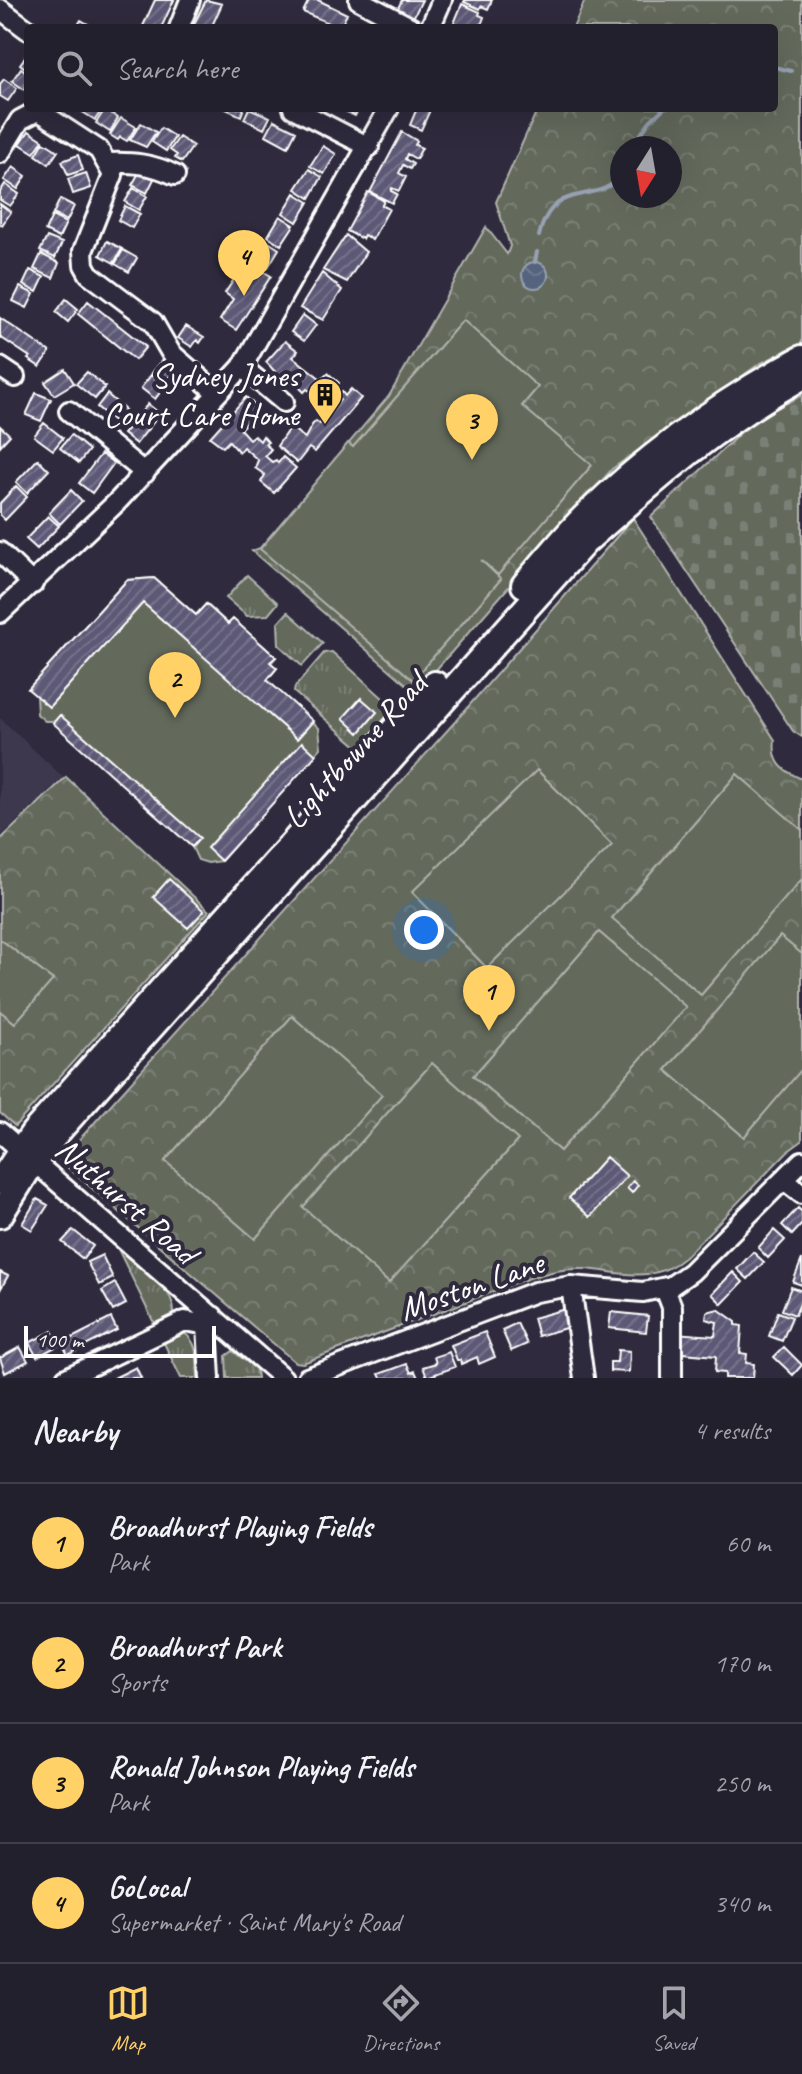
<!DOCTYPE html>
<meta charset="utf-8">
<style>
:root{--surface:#23202e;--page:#2f2d3a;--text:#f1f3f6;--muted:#a3a3aa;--line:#403e4a;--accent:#ffd166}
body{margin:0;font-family:Caveat,sans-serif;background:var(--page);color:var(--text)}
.compass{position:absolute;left:610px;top:136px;width:72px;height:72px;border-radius:50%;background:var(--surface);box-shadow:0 8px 32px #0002;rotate:191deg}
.scale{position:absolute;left:24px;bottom:20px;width:192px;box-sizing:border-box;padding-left:8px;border:4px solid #fff;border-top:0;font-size:22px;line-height:28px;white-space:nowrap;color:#fff;-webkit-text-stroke:6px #2f2a3d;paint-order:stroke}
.you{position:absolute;left:424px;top:930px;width:28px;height:28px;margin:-20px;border:6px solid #fff;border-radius:50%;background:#1a73e8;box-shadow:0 0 0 12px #1a73e833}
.badge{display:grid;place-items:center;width:52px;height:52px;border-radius:50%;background:var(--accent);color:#111;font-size:26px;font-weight:700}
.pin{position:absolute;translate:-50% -66px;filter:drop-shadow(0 2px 4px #0008)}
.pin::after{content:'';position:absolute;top:42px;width:28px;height:24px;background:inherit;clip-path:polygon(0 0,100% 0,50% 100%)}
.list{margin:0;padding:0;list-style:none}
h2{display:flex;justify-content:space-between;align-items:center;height:104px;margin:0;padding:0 32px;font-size:34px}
h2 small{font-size:26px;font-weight:400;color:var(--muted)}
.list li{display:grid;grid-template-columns:52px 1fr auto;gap:24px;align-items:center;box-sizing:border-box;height:120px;padding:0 32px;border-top:2px solid var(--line)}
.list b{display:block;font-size:30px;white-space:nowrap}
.list p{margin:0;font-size:26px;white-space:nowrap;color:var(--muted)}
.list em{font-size:26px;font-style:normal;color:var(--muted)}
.icon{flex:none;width:44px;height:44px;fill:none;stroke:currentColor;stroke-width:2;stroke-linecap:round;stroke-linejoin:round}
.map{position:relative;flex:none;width:802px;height:1378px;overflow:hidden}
.search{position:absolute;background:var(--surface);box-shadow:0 8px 32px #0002;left:24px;right:24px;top:24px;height:88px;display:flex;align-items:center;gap:20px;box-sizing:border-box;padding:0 28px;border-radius:8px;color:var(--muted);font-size:30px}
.sheet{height:584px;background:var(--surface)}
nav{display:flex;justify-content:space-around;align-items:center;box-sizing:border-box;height:112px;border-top:2px solid var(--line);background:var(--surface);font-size:22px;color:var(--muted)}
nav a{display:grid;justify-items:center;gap:4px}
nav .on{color:var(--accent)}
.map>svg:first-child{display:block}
.built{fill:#3d384e}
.grass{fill:url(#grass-tufts);stroke:#b1b4ae;stroke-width:2}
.cemetery{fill:url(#cemetery-stones);stroke:#b1b4ae;stroke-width:2}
.park{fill:url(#park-crowns);stroke:#b1b4ae;stroke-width:2;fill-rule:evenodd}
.pitch{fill:#636a5c;stroke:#b1b4ae;stroke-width:2}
.water{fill:url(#water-waves);stroke:#98a1b2;stroke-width:2}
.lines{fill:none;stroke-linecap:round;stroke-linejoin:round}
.stream{stroke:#98a1b2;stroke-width:4}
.building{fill:url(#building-hatch);stroke:#fff;stroke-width:2}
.minor-casing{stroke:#fff;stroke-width:24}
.major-casing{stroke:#fff;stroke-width:30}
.minor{stroke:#2f2a3d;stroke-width:18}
.major{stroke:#2f2a3d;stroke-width:24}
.labels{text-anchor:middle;stroke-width:8;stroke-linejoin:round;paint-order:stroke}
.poi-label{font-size:34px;fill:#fff;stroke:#2f2a3d;text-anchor:end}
.street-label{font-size:34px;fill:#fff;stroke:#2f2a3d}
</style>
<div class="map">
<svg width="802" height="1378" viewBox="0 0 802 1378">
<defs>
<pattern id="grass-tufts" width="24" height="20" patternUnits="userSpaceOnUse" patternTransform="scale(2)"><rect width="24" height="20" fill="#636a5c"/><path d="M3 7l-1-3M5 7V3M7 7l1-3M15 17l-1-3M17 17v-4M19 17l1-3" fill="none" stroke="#7a8074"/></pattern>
<pattern id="cemetery-stones" width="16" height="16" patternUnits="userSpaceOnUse" patternTransform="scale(2)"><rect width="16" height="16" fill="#636a5c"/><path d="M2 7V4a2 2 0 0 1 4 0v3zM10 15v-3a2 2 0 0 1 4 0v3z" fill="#7a8074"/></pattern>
<pattern id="park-crowns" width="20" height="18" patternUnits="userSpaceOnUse" patternTransform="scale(2)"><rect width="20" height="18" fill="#636a5c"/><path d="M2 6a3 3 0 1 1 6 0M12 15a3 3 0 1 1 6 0" fill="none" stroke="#7a8074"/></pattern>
<pattern id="water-waves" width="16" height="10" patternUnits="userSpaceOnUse" patternTransform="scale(2)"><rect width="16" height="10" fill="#54637e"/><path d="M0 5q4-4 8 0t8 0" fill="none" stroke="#6e7a91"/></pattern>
<pattern id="building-hatch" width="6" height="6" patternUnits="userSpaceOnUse" patternTransform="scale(2)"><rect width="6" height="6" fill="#5d5976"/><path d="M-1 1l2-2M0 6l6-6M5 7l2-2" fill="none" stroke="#75728b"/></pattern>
</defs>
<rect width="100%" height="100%" fill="#2f2a3d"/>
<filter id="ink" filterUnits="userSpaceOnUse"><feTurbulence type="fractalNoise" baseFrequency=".0125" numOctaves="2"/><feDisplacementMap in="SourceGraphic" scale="16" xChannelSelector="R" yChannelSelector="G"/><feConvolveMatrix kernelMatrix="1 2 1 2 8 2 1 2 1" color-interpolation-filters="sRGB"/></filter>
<g filter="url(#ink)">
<path class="built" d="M0 718 63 777 0 837Z"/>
<path class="grass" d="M247 575 278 603 268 615 247 616 226 598Z
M288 612 323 643 302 666 279 645 278 623Z
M332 652 394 708 359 748 294 692 295 687 324 653Z
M117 1247C137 1264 176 1286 174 1315L170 1320 159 1324 153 1321Z
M184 1333C199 1342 197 1362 198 1378H181L163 1341Z
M233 1351 256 1369 257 1378H227L226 1356Z"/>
<path class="cemetery" d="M802 395V737L793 731 651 517 754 420Z"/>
<path class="park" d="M585 0H802V343L759 364 612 469 435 671 412 689 252 551 260 548 389 396 486 227 507 254 510 246 496 202 538 108H774V28H573ZM622 148H670V196H622Z
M633 518 775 740C772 763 783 771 802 779V1141L787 1152 685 1257C643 1293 605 1261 556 1271 523 1278 490 1293 458 1305 406 1324 355 1343 303 1363L295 1362 60 1161 453 724Z
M66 777 209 911 15 1126 0 1113V840Z"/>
<path class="pitch" d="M463 320 538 387 522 406 592 465 498 575 481 560 501 579 413 680 260 549 348 443 353 447Z
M154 578 196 615 206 604 228 624 233 619 276 657 271 663 277 668 267 680 319 728 321 748 221 861 208 863 198 860 192 847 53 721H45L37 714 36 695 28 689 127 580Z
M537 770 612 845 487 968 412 892Z
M737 774 802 830V879L701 995 612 918Z
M599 932 686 1007 560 1151 473 1076Z
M780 936 802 954V1069L744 1137 666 1070Z
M0 939 53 980 15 1023 0 1011Z
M292 1016 382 1095 255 1239 165 1161Z
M432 1063 518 1140 389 1283 303 1207Z"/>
<path class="water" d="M522 275a13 13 0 1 1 26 0a13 13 0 1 1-26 0Z"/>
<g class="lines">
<path class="stream" d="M774 67 791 71
M631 148 650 121 664 108
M539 236C553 175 600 209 622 173
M535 262 537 252"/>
</g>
<path class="building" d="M155 0H174L161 28H146L143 26Z
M206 0 222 4 211 28H192Z
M309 0H318L347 14 340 28 303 12Z
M402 0H422L413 18 397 10Z
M465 0H492L488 9 481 6 480 9 464 2Z
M462 4 480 12 479 15 484 17 480 28H452Z
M81 20 95 28H76Z
M28 53V70L20 64Z
M21 68 28 73 25 90 12 81Z
M4 79 17 88 8 101 0 96V84Z
M83 108H103L95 120 81 111Z
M224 108H244L241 116Z
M249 108 270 117 264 129 244 119Z
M339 108H359L355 116Z
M417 108 430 110 421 130 410 125Z
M105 109 118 118 110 132 96 123Z
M121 118 136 127 127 141 120 137 118 140 110 135Z
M274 120 296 131 288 147 266 135Z
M141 123 156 132 146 147 130 140Z
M161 128 175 137 166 151 152 142Z
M29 131 43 140 34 153 20 144Z
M402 132 417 141 415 145 422 148 416 159 407 154 405 159 413 164 410 169 403 165 399 173 406 177 399 191 392 188 391 191 397 194 392 203 370 192Z
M179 137 193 146 182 162 175 158 177 155 170 150Z
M44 142 58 151 49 164 36 155Z
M323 146 336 154 324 174 310 166Z
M78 155 83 170 68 175 62 161Z
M13 167 26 176 18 189 4 180Z
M309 169 322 177 310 198 296 189Z
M140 171 154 179 147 193 132 185Z
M86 173 91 188 73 194 68 179Z
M5 184 19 194 10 206 0 200V192Z
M133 188 147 196 139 210 125 202Z
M368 192 384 201 382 205 389 209 372 240 364 235 362 239 347 231Z
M295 193 309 202 297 222 283 213Z
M60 199 74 206 67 221 53 214Z
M0 204 11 212 2 225 0 224Z
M125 206 140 214 132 228 118 220Z
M52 216 66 223 59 238 45 231Z
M280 216 294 225 281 245 268 236Z
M346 235 366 252 347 282 323 270Z
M47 237 62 243 55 258 40 251Z
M265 240 279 249 267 269 253 261Z
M107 241 122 249 114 263 100 255Z
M123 250 137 258 129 272 115 264Z
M41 254 59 263 53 278 34 269Z
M246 261 271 276 236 330 220 320 233 299 225 293Z
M30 270 44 277 37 292 23 285Z
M322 273 342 290 323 320 300 308Z
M20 287 34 294 27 308 13 301Z
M66 299 78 309 68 322 56 312Z
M88 301 146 347 135 360 78 314Z
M303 315 316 325 304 341 291 332Z
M0 318 50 352 40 367 28 359 30 357 0 337Z
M186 326 204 337 200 343 197 340 192 347 178 338Z
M285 341 298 351 293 357 321 379 328 373 339 383 327 401 318 395 321 391 317 388 313 393 307 389 304 392 299 387 302 384 284 371 279 376 266 362Z
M162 360 175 370 165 383 152 373Z
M65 369 74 383 54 395 45 382Z
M87 372 105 387 95 399 76 384Z
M151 375 165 386 155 399 141 388Z
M351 389 361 398 315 452 309 448 297 463 277 446 290 427 305 438 312 425 316 421 320 424 340 400 337 396 342 392 345 396Z
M36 393 51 399 41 421 26 415Z
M107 394 125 410 115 422 97 407Z
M246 397 259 409 240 429 249 439 254 435 260 441 263 436 268 442 265 444 271 449 265 456 272 462 276 460 278 463 283 457 296 468 274 493 261 482 265 475 255 468 258 460 243 447 239 452 229 441 223 447 210 437Z
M148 404 160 414 136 444 123 434Z
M44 423 63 438 53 450 34 436Z
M0 426 10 435 0 446Z
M71 435 89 450 79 463 60 448Z
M101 454 114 463 92 493 79 483Z
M38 459 49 470 27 493 16 482Z
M16 486 27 497 5 520 0 515V503Z
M71 490 82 501 60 524 49 513Z
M48 516 59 526 37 549 26 539Z
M154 578 196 615 206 604 228 624 233 619 276 657 270 662 277 668 267 680 313 721 297 739 143 603 49 707 28 689 127 580Z
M361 698 377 712 359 733 343 718Z
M60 715 200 838 192 847 53 723Z
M302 742 316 755 221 861 207 848Z
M169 879 204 911 188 928 153 897Z
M606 1157 627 1176 590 1217 569 1198Z
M633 1181 638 1185 632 1193 627 1188Z
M37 1199 48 1205 32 1230 22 1224Z
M798 1208 802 1212V1224L792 1235 782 1225Z
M73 1230 93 1246 83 1259 62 1242Z
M774 1230 785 1240 768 1258 758 1248Z
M753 1252 764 1262 748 1279 737 1269Z
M102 1255 113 1278 99 1285 87 1262Z
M802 1259V1285L793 1282Z
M0 1272 8 1276 0 1290Z
M733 1272 743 1282 722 1304 712 1294Z
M115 1283 126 1304 113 1311 102 1291Z
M791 1287 802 1291V1299L795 1315 782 1310Z
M565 1309 569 1327 538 1336 533 1318Z
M718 1309 736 1322V1325L742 1326 740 1353 747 1354 746 1363 754 1364 753 1378H725V1373L715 1372 716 1356 672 1352 674 1333 715 1336 717 1322 706 1319 707 1312Z
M611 1312 648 1316 646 1332 609 1328Z
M778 1312 792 1317 782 1341 769 1336Z
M111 1318 117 1330 68 1355 62 1343Z
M517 1323 527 1344 511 1351 502 1330Z
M52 1331 59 1345 37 1357 29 1343Z
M485 1332 495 1357 479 1364 477 1357 461 1364 460 1360H457L451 1345Z
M20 1347 28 1361 5 1373 0 1358Z
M784 1347 802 1365 793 1375 774 1357Z
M618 1350 630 1351 629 1372 610 1371V1362H617Z
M449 1352 455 1367 427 1377 423 1367 436 1363 434 1357Z
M407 1364 411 1373 415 1371 418 1378H381L379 1374Z
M136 1367 141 1378H114Z"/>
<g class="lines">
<defs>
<path id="minor" d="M359 0 412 28
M0 9 28 30
M179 28 190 0
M430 28 442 0
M293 108 369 147
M39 111 99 150 113 175 83 251 84 265 89 274 153 322 171 353 216 392
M0 153 20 120 43 108
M108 163C133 162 152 164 175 175
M0 367 15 377
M242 367 284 402
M69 411 145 473
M0 552 33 584
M0 613 116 503 242 367 389 108
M0 1132 283 1378
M784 1180 802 1194
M571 1286 584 1378
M665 1289 672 1307V1378
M66 1378 185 1321 207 1325
M210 1378 207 1325 213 1316
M307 1378 535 1292 571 1286 643 1292 671 1286 691 1272 802 1161"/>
<path id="major" d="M524 585C544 562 563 538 585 516 650 453 722 401 802 358
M0 1182 33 1133 435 684
M0 1215 33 1162 62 1127 585 542C656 479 718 423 802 377"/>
</defs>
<use href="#minor" class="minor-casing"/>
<use href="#major" class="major-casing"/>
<use href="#minor" class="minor"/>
<use href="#major" class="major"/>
</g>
</g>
<defs>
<symbol id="building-pin" viewBox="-11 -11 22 30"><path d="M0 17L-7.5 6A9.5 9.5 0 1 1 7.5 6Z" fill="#ffd166" stroke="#2f2a3d"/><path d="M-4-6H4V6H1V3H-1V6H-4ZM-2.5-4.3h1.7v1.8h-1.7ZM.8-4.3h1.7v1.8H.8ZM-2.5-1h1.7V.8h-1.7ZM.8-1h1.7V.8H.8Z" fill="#111"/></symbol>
</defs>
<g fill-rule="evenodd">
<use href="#building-pin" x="305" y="375" width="40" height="54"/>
</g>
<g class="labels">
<g class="poi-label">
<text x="299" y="387">Sydney Jones<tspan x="299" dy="39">Court Care Home</tspan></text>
</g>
<g class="street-label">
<text transform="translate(354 750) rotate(-48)" y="12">Lightbowne Road</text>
<text transform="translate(127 1200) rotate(41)" y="12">Nuthurst Road</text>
<text transform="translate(471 1285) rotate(-19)" y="12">Moston Lane</text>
</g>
</g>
</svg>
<svg class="compass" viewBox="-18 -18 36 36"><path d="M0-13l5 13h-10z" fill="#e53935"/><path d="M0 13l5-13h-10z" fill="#a3a3aa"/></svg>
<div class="scale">100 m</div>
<div class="you"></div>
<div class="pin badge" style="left:489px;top:1031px">1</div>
<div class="pin badge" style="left:175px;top:718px">2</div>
<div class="pin badge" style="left:472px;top:460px">3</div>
<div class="pin badge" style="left:244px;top:296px">4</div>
<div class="search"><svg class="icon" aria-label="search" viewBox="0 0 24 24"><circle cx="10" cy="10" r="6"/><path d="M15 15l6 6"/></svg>Search here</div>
</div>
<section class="sheet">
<h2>Nearby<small>4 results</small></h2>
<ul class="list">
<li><span class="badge">1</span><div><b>Broadhurst Playing Fields</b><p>Park</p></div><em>60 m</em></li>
<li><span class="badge">2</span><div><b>Broadhurst Park</b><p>Sports</p></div><em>170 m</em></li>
<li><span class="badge">3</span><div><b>Ronald Johnson Playing Fields</b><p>Park</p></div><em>250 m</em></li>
<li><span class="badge">4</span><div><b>GoLocal</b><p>Supermarket · Saint Mary's Road</p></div><em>340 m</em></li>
</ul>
</section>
<nav>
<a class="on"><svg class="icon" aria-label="map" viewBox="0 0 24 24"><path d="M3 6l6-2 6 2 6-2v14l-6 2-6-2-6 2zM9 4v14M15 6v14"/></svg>Map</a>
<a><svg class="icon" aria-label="directions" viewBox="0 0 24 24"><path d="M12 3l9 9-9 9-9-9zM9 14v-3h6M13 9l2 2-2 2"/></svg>Directions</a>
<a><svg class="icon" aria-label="saved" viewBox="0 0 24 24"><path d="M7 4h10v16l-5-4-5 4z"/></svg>Saved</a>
</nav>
